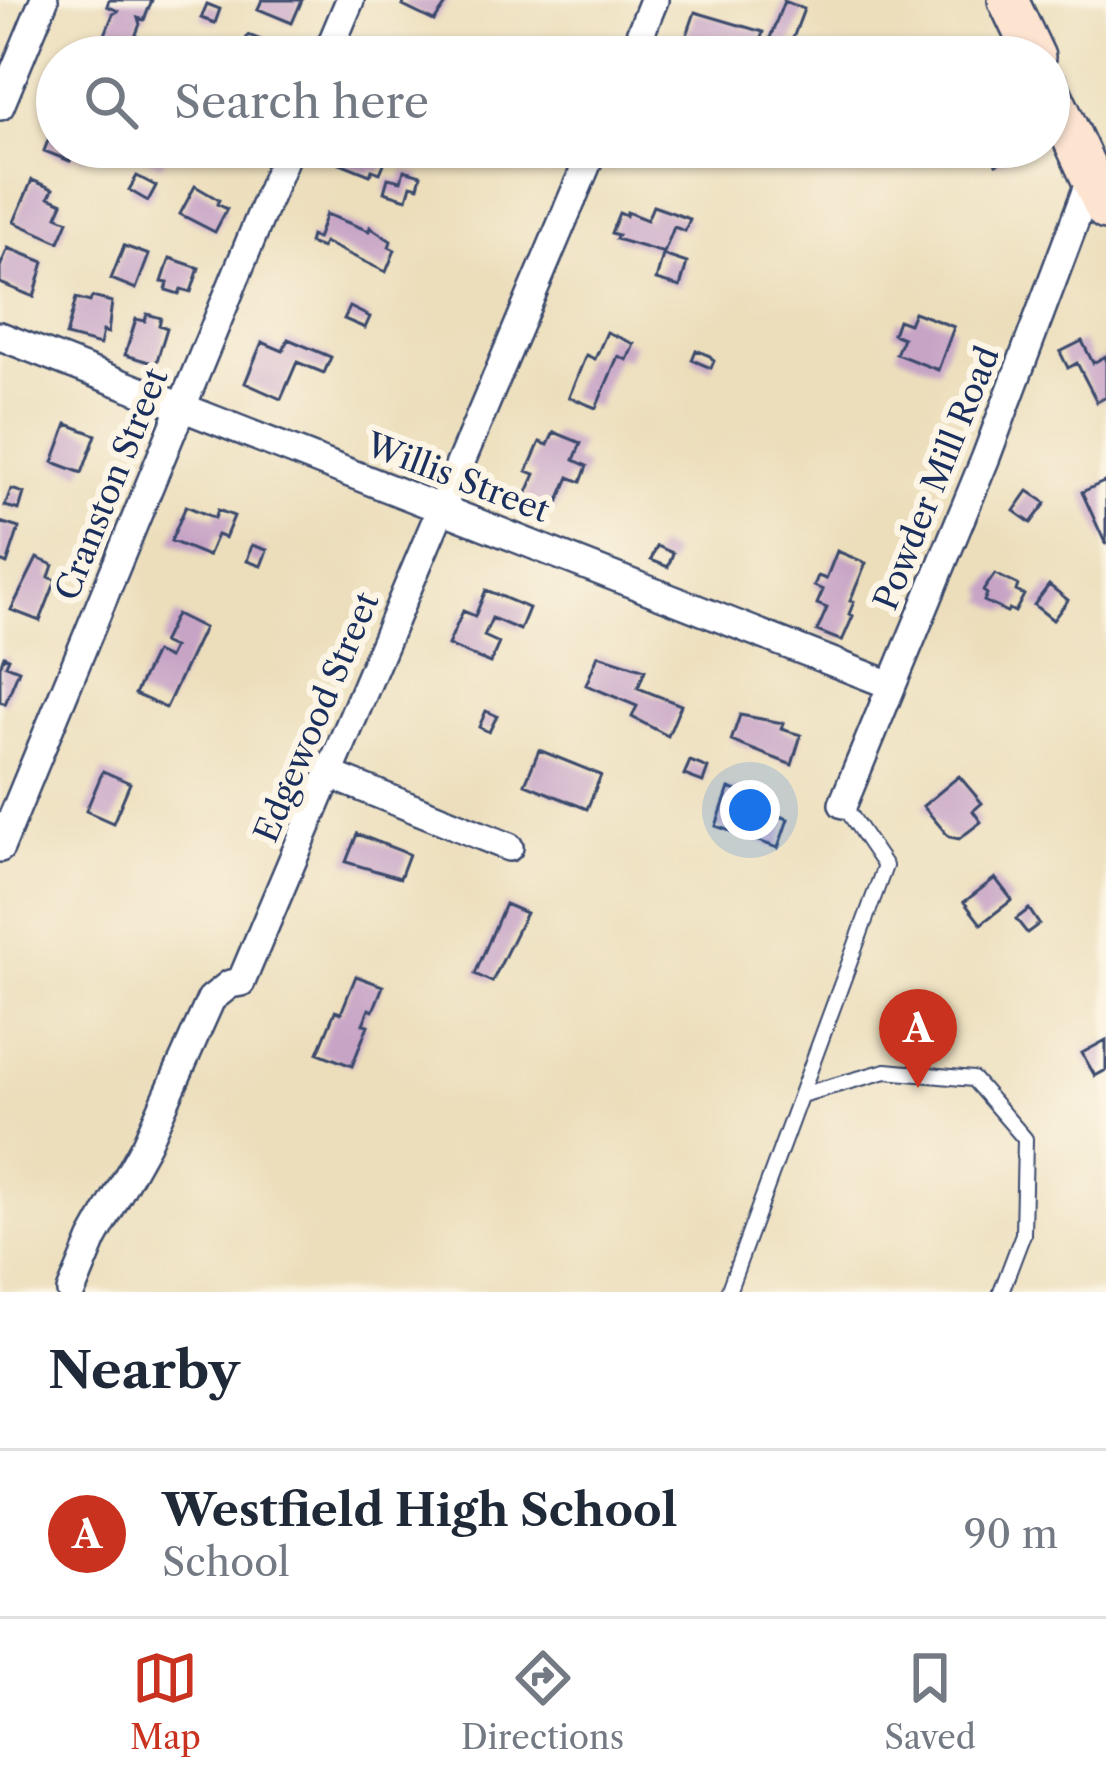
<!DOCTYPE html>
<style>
:root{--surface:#fff;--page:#f2f2f3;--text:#1f2937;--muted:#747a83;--line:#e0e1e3;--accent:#c8321e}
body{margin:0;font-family:"Libre Caslon Text",serif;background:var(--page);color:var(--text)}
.you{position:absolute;left:750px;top:810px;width:42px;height:42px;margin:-30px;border:9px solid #fff;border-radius:50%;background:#1a73e8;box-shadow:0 0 0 18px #1a73e833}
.badge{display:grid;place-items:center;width:78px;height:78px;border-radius:50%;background:var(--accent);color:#fff;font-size:39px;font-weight:700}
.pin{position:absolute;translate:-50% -99px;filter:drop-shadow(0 3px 6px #0008)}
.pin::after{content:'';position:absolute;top:63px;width:42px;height:36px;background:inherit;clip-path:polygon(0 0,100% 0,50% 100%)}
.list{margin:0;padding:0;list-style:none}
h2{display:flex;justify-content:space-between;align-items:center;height:156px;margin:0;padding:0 48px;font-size:51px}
h2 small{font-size:39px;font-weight:400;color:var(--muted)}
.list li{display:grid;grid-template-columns:78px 1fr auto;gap:36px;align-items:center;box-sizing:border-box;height:168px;padding:0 48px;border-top:3px solid var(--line)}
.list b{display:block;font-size:45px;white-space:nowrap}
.list p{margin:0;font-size:39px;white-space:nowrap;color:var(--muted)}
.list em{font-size:39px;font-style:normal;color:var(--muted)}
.icon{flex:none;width:66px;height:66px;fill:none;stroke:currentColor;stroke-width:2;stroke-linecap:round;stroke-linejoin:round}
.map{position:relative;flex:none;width:1106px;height:1292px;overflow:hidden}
.search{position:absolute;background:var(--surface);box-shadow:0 3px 9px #0004;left:36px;right:36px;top:36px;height:132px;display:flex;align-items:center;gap:30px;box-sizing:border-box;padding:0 42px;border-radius:66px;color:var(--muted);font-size:45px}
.sheet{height:324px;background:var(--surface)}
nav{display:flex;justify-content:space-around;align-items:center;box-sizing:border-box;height:168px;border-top:3px solid var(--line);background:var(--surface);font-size:33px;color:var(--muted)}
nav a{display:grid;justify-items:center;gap:6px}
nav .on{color:var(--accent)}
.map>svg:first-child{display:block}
.building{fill:#c7a4c6}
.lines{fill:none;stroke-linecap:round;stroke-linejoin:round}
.lane-casing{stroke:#3a496c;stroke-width:18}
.street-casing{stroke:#3a496c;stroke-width:32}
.secondary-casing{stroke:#3a496c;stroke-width:44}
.lane{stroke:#fff;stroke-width:14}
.street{stroke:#fff;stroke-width:27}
.secondary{stroke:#fde4d1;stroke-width:39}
.labels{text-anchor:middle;stroke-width:12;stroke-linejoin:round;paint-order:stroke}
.street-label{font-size:33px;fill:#1b2f5e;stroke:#fcf5e5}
</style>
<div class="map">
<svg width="1106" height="1292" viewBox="0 0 1106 1292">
<rect width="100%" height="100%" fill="#fcf5e5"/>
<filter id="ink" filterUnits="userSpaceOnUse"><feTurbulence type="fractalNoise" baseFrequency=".00833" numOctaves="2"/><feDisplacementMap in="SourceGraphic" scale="24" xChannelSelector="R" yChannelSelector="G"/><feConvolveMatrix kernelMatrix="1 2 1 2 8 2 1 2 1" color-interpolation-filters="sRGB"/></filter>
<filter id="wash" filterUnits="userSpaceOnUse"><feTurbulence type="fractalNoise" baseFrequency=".004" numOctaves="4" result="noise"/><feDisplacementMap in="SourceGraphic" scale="48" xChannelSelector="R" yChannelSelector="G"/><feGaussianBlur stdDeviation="2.7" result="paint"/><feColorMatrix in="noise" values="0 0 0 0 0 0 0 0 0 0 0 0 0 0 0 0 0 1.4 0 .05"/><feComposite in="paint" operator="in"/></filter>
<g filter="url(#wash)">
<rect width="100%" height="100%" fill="#ecdebb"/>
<g id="blocks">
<path class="building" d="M109 0H152L144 20 138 18 140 24 130 50 103 40 113 14 118 11 107 6Z
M262 0H302L292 23 258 9Z
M405 0H449L434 21 403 6Z
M784 1 804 9 790 46 770 38Z
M207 4 220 9 215 23 201 18Z
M695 12 763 32 755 57 724 47 722 55 685 41Z
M248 35 283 48 279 57H239Z
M52 130 57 132V147H91L86 160 73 154 70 161 44 151Z
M149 147 167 152 162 166 144 158Z
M341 147H381L379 151 388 154 380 173 372 170 370 175 335 161Z
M906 147H933L910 157Z
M944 147H984L951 161Z
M989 147H1011L1015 156 996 164Z
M404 170 421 175 418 187 411 185 407 199 384 192 388 178 401 181Z
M137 176 156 186 148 201 129 190Z
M32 180 53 189 49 197 63 203 57 216 68 221 59 242 14 222Z
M195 186 219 200 217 204 227 209 215 232 180 214Z
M653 206 690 219 685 231 674 227 664 253 616 239 618 235 611 233 619 213 626 216 627 212 647 220Z
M326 214 369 231 370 227 391 241 389 247 395 250 386 272 324 242 322 248 309 243 311 236 317 239Z
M124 246 149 255 136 289 111 279Z
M8 248 44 262 34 297 0 283V267Z
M663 255 687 263 680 287 656 280Z
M170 258 199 268 191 292 181 289 179 294 166 290 168 283 162 282Z
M92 297 112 302 108 333 103 331 100 345 66 336 76 298 90 302Z
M350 307 370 317 365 328 344 319Z
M914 312 954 327 938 370 896 354 903 338 893 334 898 320 909 324Z
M147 314 161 318 159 325 167 328 156 364 125 355 136 319 145 321Z
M607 332 634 344 627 360 618 356 596 408 569 397 586 355 595 359Z
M288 339 331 357 324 373 297 362 281 399 245 383 262 342 283 351Z
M1082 341 1093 363 1106 356V397L1097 402 1077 363 1068 368 1060 352Z
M696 350 710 356 714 361 711 368 692 360Z
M67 424 96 435 82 473 53 462Z
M554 432 581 443 574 460 587 466 581 482 569 477 554 512 524 499 535 474 527 471 540 442 548 445Z
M1106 481V545L1082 492Z
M11 489 24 493 19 510 5 506Z
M1028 491 1046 503 1031 523 1014 511Z
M186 506 215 518 218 510 234 516 225 538 217 535 208 556 171 541Z
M0 522 19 528 7 564 0 561Z
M252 545 267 550 261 566 247 561Z
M657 546 673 553 668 567 651 560Z
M837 551 866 563 850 601 854 602 849 614 853 616 842 641 817 631 827 608 817 604 823 590 814 586 818 576 826 579Z
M37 558 53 565 49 577 56 580 40 621 11 610Z
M995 574 1018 585 1016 591 1024 595 1015 612 1009 609 1007 612 984 601 987 594 983 591Z
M1049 585 1068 600 1053 620 1034 605Z
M486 590 529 608 520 630 492 618 484 636 499 643 490 663 448 645 463 611 475 616Z
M176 614 204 628 166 708 135 694 155 652 168 658 173 648 162 643Z
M598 655 645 670 638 688 681 705 668 736 632 717 637 706 586 685Z
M4 656 9 658 6 665 19 670 5 704 0 701V666Z
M486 711 497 716 489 732 479 727Z
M740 715 783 723 781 729 801 735 792 765 731 741Z
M539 750 601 775 587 809 525 784Z
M690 761 708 768 703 782 684 775Z
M103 771 130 783 113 823 86 811Z
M959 776 982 803 973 811 981 822 959 839 949 837 923 806Z
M729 788 757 798 754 807 788 819 778 848 716 826Z
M357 834 409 854 400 878 346 862Z
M995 878 1012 900 981 924 964 902Z
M505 904 526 913 492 982 475 974Z
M1029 909 1039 924 1027 933 1016 919Z
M356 976 383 986 373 1011 369 1009 363 1024 368 1025 352 1066 318 1053 335 1011 341 1013Z
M1106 1040V1070L1095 1076 1082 1053Z"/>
</g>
</g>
<g filter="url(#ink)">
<use href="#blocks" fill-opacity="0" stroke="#3a496c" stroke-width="3"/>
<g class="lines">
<defs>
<path id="lane" d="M801 1095 886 1071 973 1079 1025 1139 1023 1234 1001 1292
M728 1292 885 866 843 804"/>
<path id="street" d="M326 57 350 0
M631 57 654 0
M0 106 44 0
M0 336 891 685
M331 775 509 847
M843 804 986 457 1091 178
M0 848 289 147
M71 1292 93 1239 146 1144 211 999 230 984 241 982 594 147"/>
<path id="secondary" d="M1008 0 1035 57
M1049 88 1106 210"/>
</defs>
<use href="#lane" class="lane-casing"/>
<use href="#street" class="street-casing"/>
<use href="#secondary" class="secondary-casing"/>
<use href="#lane" class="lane"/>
<use href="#street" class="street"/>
<use href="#secondary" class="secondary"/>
</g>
</g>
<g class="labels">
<g class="street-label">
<text transform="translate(458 477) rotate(21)" y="12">Willis Street</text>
<text transform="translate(936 478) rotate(-68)" y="12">Powder Mill Road</text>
<text transform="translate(111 484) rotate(-68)" y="12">Cranston Street</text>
<text transform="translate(316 717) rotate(-67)" y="12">Edgewood Street</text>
</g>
</g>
</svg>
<div class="you"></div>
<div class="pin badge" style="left:918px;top:1088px">A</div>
<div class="search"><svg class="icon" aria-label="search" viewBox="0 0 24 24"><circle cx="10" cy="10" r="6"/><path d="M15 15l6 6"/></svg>Search here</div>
</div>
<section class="sheet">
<h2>Nearby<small></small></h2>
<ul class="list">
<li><span class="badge">A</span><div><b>Westfield High School</b><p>School</p></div><em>90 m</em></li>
</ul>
</section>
<nav>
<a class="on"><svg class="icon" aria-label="map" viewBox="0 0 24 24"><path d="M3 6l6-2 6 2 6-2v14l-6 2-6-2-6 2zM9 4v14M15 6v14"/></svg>Map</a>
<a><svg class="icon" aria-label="directions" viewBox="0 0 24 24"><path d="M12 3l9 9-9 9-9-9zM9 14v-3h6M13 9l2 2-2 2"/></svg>Directions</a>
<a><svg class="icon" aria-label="saved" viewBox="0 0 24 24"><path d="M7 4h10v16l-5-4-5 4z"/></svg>Saved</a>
</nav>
